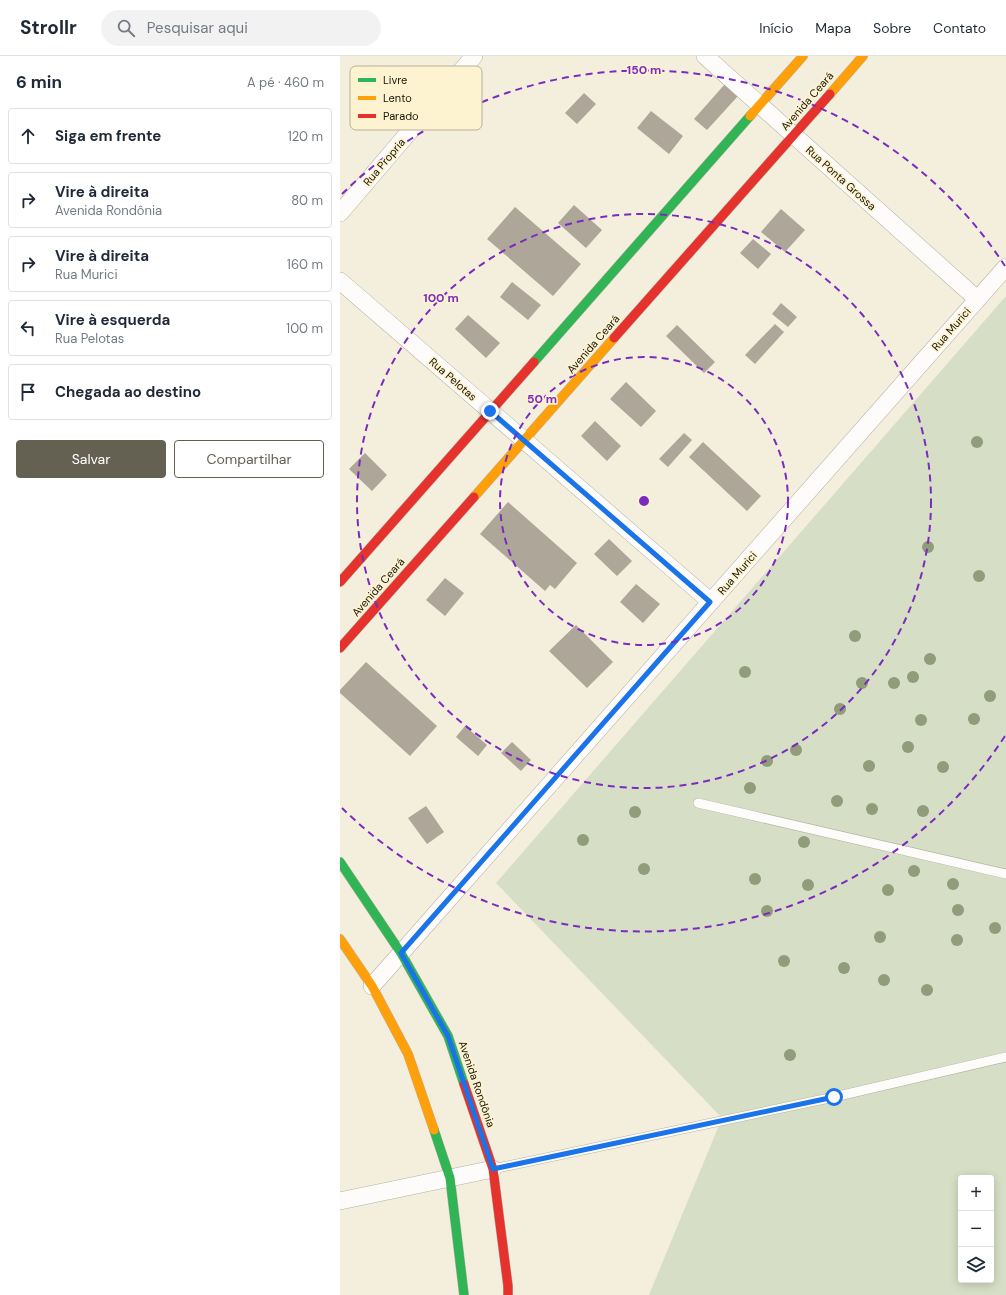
<!DOCTYPE html>
<html lang="pt">
<meta charset="utf-8">
<style>
:root{--surface:#fff;--page:#f2f2f3;--text:#1f2937;--muted:#747a83;--line:#e0e1e3;--accent:#646052}
body{margin:0;font-family:"DM Sans",sans-serif;background:var(--page);color:var(--text)}
.controls{position:absolute;right:12px;bottom:12px;display:grid;overflow:hidden;border-radius:4px;box-shadow:0 2px 10px #0003}
.controls button{width:36px;height:36px;display:grid;place-items:center;padding:0;border:0;border-bottom:1px solid var(--line);background:var(--surface);color:var(--text);font:20px sans-serif}
.stop{position:absolute;width:12px;height:12px;margin:-9px;border:3px solid #1a73e8;border-radius:50%;background:#fff}
.stop.end{background:#1a73e8;border-color:#fff;box-shadow:0 1px 4px #0008}
.list{margin:0;padding:0;list-style:none}
h2{display:flex;justify-content:space-between;align-items:center;height:52px;margin:0;padding:0 16px;font-size:17px}
h2 small{font-size:13px;font-weight:400;color:var(--muted)}
.list li{display:grid;grid-template-columns:26px 1fr auto;gap:12px;align-items:center;box-sizing:border-box;height:56px;margin:0 8px 8px;padding:0 8px;border:1px solid var(--line);border-radius:4px}
.list b{display:block;font-size:15px;white-space:nowrap}
.list p{margin:0;font-size:13px;white-space:nowrap;color:var(--muted)}
.list em{font-size:13px;font-style:normal;color:var(--muted)}
.actions{display:flex;gap:8px;padding:12px 16px}
.actions a{flex:1;padding:9px 0;border:1px solid var(--accent);border-radius:4px;text-align:center;font-size:14px;color:var(--accent)}
.actions .main{background:var(--accent);color:#fff}
.icon{flex:none;width:22px;height:22px;fill:none;stroke:currentColor;stroke-width:2;stroke-linecap:round;stroke-linejoin:round}
.map{position:relative;flex:none;width:666px;height:1239px;overflow:hidden}
header{display:flex;align-items:center;gap:24px;box-sizing:border-box;height:56px;padding:0 20px;background:var(--surface);border-bottom:1px solid var(--line)}
header strong{font-size:19px}
nav{display:flex;gap:22px;margin-inline-start:auto;font-size:14px}
.search{width:280px;height:36px;background:var(--page);display:flex;align-items:center;gap:10px;box-sizing:border-box;padding:0 14px;border-radius:22px;color:var(--muted);font-size:15px}
main{display:flex}
aside{flex:1;background:var(--surface)}
.map>svg:first-child{display:block}
.green{fill:#d7dec6;fill-rule:evenodd}
.building{fill:#ada699}
.lines{fill:none;stroke-linecap:round;stroke-linejoin:round}
.lane-casing{stroke:#b6b1a3;stroke-width:10}
.street-casing{stroke:#b6b1a3;stroke-width:18}
.fast-casing{stroke:#b6b1a3;stroke-width:10}
.slow-casing{stroke:#b6b1a3;stroke-width:10}
.jam-casing{stroke:#b6b1a3;stroke-width:10}
.lane{stroke:#fdfcfa;stroke-width:9}
.street{stroke:#fdfcfa;stroke-width:17}
.fast{stroke:#30b455;stroke-width:9}
.slow{stroke:#ff9f0a;stroke-width:9}
.jam{stroke:#e5322d;stroke-width:9}
.tree{fill:#909c7a}
.route{stroke:#1a73e8;stroke-width:5}
.ring{fill:none;stroke:#7b2cbf;stroke-width:2;stroke-dasharray:7 5}
.labels{text-anchor:middle;stroke-width:3.5;stroke-linejoin:round;paint-order:stroke}
.street-label{font-size:11px;fill:#171408;stroke:#fef3d1}
.key{fill:#fef3d1;stroke:#b9b095;stroke-width:1}
.key-label{font-size:11px;fill:#171408}
.centre{fill:#7b2cbf;stroke:#fef3d1;stroke-width:2}
.ring-label{font-size:12px;text-anchor:middle;font-weight:bold;fill:#7b2cbf;stroke:#fef3d1;stroke-width:3.5;stroke-linejoin:round;paint-order:stroke}
</style>
<header>
<strong>Strollr</strong>
<div class="search"><svg class="icon" aria-label="search" viewBox="0 0 24 24"><circle cx="10" cy="10" r="6"/><path d="M15 15l6 6"/></svg>Pesquisar aqui</div>
<nav><a>Início</a><a>Mapa</a><a>Sobre</a><a>Contato</a></nav>
</header>
<main>
<aside>
<h2>6 min<small>A pé · 460 m</small></h2>
<ul class="list">
<li><svg class="icon" aria-label="ahead" viewBox="0 0 24 24"><path d="M12 20V5M6 11l6-6 6 6"/></svg><div><b>Siga em frente</b></div><em>120 m</em></li>
<li><svg class="icon" aria-label="right" viewBox="0 0 24 24"><path d="M7 20v-9h11M14 6l5 5-5 5"/></svg><div><b>Vire à direita</b><p>Avenida Rondônia</p></div><em>80 m</em></li>
<li><svg class="icon" aria-label="right" viewBox="0 0 24 24"><path d="M7 20v-9h11M14 6l5 5-5 5"/></svg><div><b>Vire à direita</b><p>Rua Murici</p></div><em>160 m</em></li>
<li><svg class="icon" aria-label="left" viewBox="0 0 24 24"><path d="M17 20v-9H6M10 6l-5 5 5 5"/></svg><div><b>Vire à esquerda</b><p>Rua Pelotas</p></div><em>100 m</em></li>
<li><svg class="icon" aria-label="arrive" viewBox="0 0 24 24"><path d="M6 21V4h12l-3 4 3 4H6"/></svg><div><b>Chegada ao destino</b></div></li>
</ul>
<div class="actions"><a class="main">Salvar</a><a>Compartilhar</a></div>
</aside>
<div class="map">
<svg width="666" height="1239" viewBox="0 0 666 1239">
<rect width="100%" height="100%" fill="#f4eedc"/>
<path class="green" d="M666 240V1239H309L382 1062 156 827ZM621 1122H651V1224H621Z"/>
<path class="building" d="M385 28 398 40 367 74 354 63Z
M244 37 256 48 237 68 225 57Z
M311 55 343 80 329 98 297 72Z
M234 149 262 174 246 192 218 167Z
M175 151 241 208 213 240 147 183Z
M441 153 465 174 445 196 421 176Z
M413 183 431 198 418 213 400 197Z
M172 226 201 249 188 264 160 241Z
M441 247 457 261 448 271 432 258Z
M128 259 160 287 146 302 115 273Z
M435 268 444 276 415 308 405 299Z
M337 269 375 306 364 317 326 280Z
M286 326 316 355 301 371 270 343Z
M255 365 281 390 267 405 241 380Z
M344 377 352 384 328 411 319 403Z
M363 386 421 440 407 455 349 401Z
M25 397 47 419 32 435 9 413Z
M168 446 237 507 215 533 210 529 205 535 140 478Z
M269 483 292 505 277 520 254 498Z
M105 522 124 537 105 560 86 544Z
M296 528 320 548 303 567 280 546Z
M236 569 273 606 247 632 209 595Z
M26 606 97 670 70 700 0 637V634Z
M125 670 147 689 138 700 116 681Z
M172 686 191 704 181 715 161 697Z
M86 750 104 776 87 788 68 762Z"/>
<g class="lines">
<defs>
<path id="lane" d="M358 747 666 818
M153 1113 494 1041 666 1001"/>
<path id="street" d="M365 0 637 243
M0 157 134 0
M0 225 371 546
M32 930 666 211
M0 1145 153 1113"/>
<path id="fast" d="M194 306 410 60
M0 806 61 897 108 980 124 1028
M94 1074 110 1122 124 1239"/>
<path id="slow" d="M490 38 523 0
M410 60 463 0
M134 441 274 282
M0 883 32 930 68 998 94 1074"/>
<path id="jam" d="M274 282 490 38
M0 526 194 306
M0 592 134 441
M124 1028 153 1113 168 1230V1239"/>
</defs>
<use href="#lane" class="lane-casing"/>
<use href="#street" class="street-casing"/>
<use href="#fast" class="fast-casing"/>
<use href="#slow" class="slow-casing"/>
<use href="#jam" class="jam-casing"/>
<use href="#lane" class="lane"/>
<use href="#street" class="street"/>
<use href="#fast" class="fast"/>
<use href="#slow" class="slow"/>
<use href="#jam" class="jam"/>
</g>
<g class="tree">
<circle cx="637" cy="386" r="6"/>
<circle cx="588" cy="491" r="6"/>
<circle cx="639" cy="520" r="6"/>
<circle cx="515" cy="580" r="6"/>
<circle cx="590" cy="603" r="6"/>
<circle cx="405" cy="616" r="6"/>
<circle cx="573" cy="621" r="6"/>
<circle cx="522" cy="627" r="6"/>
<circle cx="554" cy="627" r="6"/>
<circle cx="650" cy="640" r="6"/>
<circle cx="500" cy="653" r="6"/>
<circle cx="634" cy="663" r="6"/>
<circle cx="581" cy="664" r="6"/>
<circle cx="568" cy="691" r="6"/>
<circle cx="456" cy="694" r="6"/>
<circle cx="427" cy="705" r="6"/>
<circle cx="529" cy="710" r="6"/>
<circle cx="603" cy="711" r="6"/>
<circle cx="410" cy="732" r="6"/>
<circle cx="497" cy="745" r="6"/>
<circle cx="532" cy="753" r="6"/>
<circle cx="583" cy="755" r="6"/>
<circle cx="295" cy="756" r="6"/>
<circle cx="243" cy="784" r="6"/>
<circle cx="464" cy="786" r="6"/>
<circle cx="304" cy="813" r="6"/>
<circle cx="574" cy="815" r="6"/>
<circle cx="415" cy="823" r="6"/>
<circle cx="613" cy="828" r="6"/>
<circle cx="468" cy="829" r="6"/>
<circle cx="548" cy="834" r="6"/>
<circle cx="618" cy="854" r="6"/>
<circle cx="427" cy="855" r="6"/>
<circle cx="655" cy="872" r="6"/>
<circle cx="540" cy="881" r="6"/>
<circle cx="617" cy="884" r="6"/>
<circle cx="444" cy="905" r="6"/>
<circle cx="504" cy="912" r="6"/>
<circle cx="544" cy="924" r="6"/>
<circle cx="587" cy="934" r="6"/>
<circle cx="450" cy="999" r="6"/>
</g>
<g class="lines">
<path class="route" d="M150 355 370 546 61 897 108 980 153 1113 494 1041"/>
</g>
<g class="ring">
<circle cx="304" cy="445" r="144"/>
<circle cx="304" cy="445" r="287"/>
<path d="M665 680A431 431 0 0 1 2 752M2 138A431 431 0 0 1 665 210"/>
</g>
<g class="labels">
<g class="street-label">
<text transform="translate(467 45) rotate(-49)" y="4">Avenida Ceará</text>
<text transform="translate(44 106) rotate(-50)" y="4">Rua Propria</text>
<text transform="translate(501 122) rotate(42)" y="4">Rua Ponta Grossa</text>
<text transform="translate(611 273) rotate(-49)" y="4">Rua Murici</text>
<text transform="translate(253 288) rotate(-49)" y="4">Avenida Ceará</text>
<text transform="translate(113 323) rotate(41)" y="4">Rua Pelotas</text>
<text transform="translate(397 517) rotate(-49)" y="4">Rua Murici</text>
<text transform="translate(38 531) rotate(-49)" y="4">Avenida Ceará</text>
<text transform="translate(137 1028) rotate(71)" y="4">Avenida Rondônia</text>
</g>
</g>
<rect x="10" y="10" width="132" height="64" rx="6" class="key"/>
<rect x="18" y="22" width="18" height="4" fill="#30b455"/>
<rect x="18" y="40" width="18" height="4" fill="#ff9f0a"/>
<rect x="18" y="58" width="18" height="4" fill="#e5322d"/>
<g class="key-label">
<text x="43" y="28">Livre</text>
<text x="43" y="46">Lento</text>
<text x="43" y="64">Parado</text>
</g>
<circle cx="304" cy="445" r="6" class="centre"/>
<g class="ring-label">
<text x="304" y="18">150 m</text>
<text x="101" y="246">100 m</text>
<text x="202" y="347">50 m</text>
</g>
</svg>
<div class="controls">
<button>+</button>
<button>−</button>
<button><svg class="icon" aria-label="layers" viewBox="0 0 24 24"><path d="M12 4l9 5-9 5-9-5zM3 14l9 5 9-5"/></svg></button>
</div>
<div class="stop" style="left:494px;top:1041px"></div>
<div class="stop end" style="left:150px;top:355px"></div>
</div>
</main>
